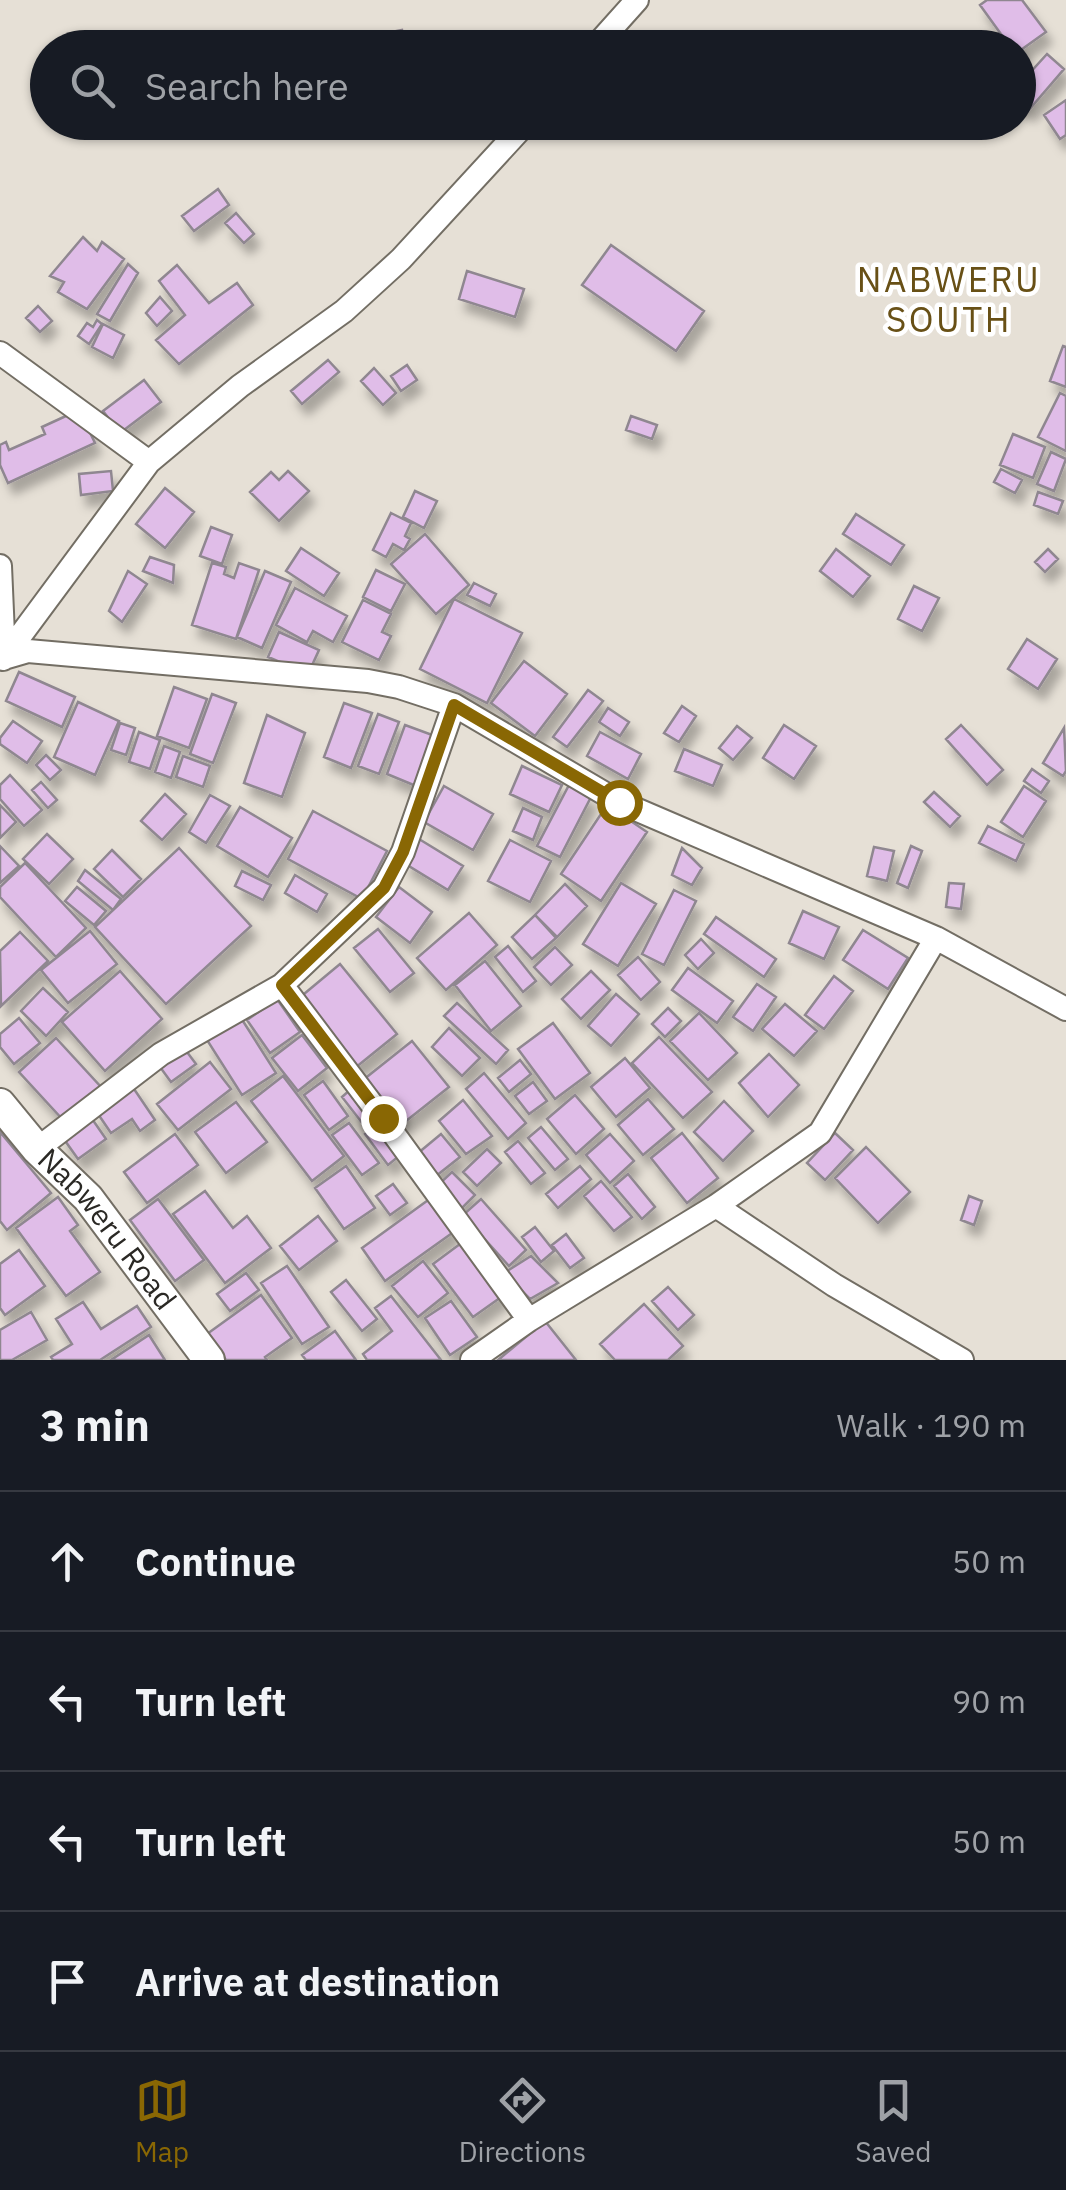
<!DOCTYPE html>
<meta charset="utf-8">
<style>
:root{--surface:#171b24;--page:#242831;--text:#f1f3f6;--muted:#9ea1a6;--line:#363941;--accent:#896704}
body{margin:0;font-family:"IBM Plex Sans",sans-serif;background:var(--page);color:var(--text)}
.stop{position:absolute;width:30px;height:30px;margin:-22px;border:8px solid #896704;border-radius:50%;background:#fff}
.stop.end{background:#896704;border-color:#fff;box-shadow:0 2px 10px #0008}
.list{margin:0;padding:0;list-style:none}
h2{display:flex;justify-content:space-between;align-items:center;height:130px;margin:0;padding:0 40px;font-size:42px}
h2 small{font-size:32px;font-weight:400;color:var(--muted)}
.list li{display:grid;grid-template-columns:65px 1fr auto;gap:30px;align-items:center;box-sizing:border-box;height:140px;padding:0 40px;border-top:2px solid var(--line)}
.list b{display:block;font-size:38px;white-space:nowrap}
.list em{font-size:32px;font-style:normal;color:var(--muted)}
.icon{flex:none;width:55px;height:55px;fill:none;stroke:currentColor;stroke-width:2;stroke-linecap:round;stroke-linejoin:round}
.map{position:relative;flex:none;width:1066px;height:1360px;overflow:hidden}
.search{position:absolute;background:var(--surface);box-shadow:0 2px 8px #0004;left:30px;right:30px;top:30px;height:110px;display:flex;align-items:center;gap:25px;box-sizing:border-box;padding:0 35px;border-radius:55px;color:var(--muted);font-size:38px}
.sheet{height:690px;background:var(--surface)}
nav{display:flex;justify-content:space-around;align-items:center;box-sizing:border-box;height:140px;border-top:2px solid var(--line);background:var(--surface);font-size:28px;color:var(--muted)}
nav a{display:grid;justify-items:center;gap:5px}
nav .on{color:var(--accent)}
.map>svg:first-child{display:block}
.building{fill:#e0bde8;stroke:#8f8790;stroke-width:2.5;filter:url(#shadow)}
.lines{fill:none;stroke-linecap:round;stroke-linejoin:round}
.street-casing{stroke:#736e64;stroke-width:26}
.secondary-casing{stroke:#736e64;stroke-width:34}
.street{stroke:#fff;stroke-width:22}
.secondary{stroke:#fff;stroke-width:30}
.route{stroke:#896704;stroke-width:12}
.labels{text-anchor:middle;stroke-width:9;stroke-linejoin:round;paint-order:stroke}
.street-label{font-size:30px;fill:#2a2824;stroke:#fff}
.quarter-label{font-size:35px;letter-spacing:2.5px;fill:#685016;stroke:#fff}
</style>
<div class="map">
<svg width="1066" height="1360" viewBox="0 0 1066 1360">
<defs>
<filter id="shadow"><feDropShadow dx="6" dy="11" stdDeviation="5" flood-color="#0004"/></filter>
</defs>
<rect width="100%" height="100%" fill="#e6e0d6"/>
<path class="building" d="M987 0H1022L1046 32 1018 52V48H1011L980 5Z
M402 30 405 48H389L386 33Z
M1047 54 1064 69 1028 111 1018 103V86Z
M1066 100V135L1060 139 1044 115Z
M218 189 229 205 194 231 182 216Z
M236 213 254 234 244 243 225 223Z
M83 237 97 251 102 242 124 259 87 309 58 292 64 282 50 276Z
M611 245 704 311 676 351 582 285Z
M128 264 138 273 110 321 97 314Z
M177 265 209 303 237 283 253 305 179 364 156 340 185 315 159 281Z
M467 271 524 289 515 317 459 299Z
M160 297 172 311 157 326 146 313Z
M38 306 52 321 40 332 26 318Z
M97 320 102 324 89 344 78 336 87 323 93 327Z
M103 324 124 335 113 358 92 347Z
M1063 346 1066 347V387L1050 381Z
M328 360 339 372 302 404 291 391Z
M407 365 417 380 401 391 391 376Z
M374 368 396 393 383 405 361 381Z
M144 380 161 402 120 433 103 411Z
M1060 393 1066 396V451L1038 437Z
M79 410 95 443 8 483 0 465V445L6 442 9 450 45 434 42 427Z
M631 416 657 425 652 439 626 430Z
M1013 434 1045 447 1033 478 1000 465Z
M1051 452 1066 459 1054 491 1037 484Z
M1001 469 1022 480 1015 493 994 482Z
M111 471 113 491 81 495 79 474Z
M288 471 309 491 279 521 250 492 271 472 279 480Z
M165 488 194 512 165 548 136 524Z
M415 491 437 501 424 528 403 517Z
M1038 492 1063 501 1058 514 1034 505Z
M391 513 411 523 405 536 410 539 404 550 393 544 386 557 373 550Z
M856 514 904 545 891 565 843 534Z
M211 527 232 535 222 564 200 556Z
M425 534 469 585 436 614 391 564Z
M301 548 339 573 324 596 286 571Z
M836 549 870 576 853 597 820 571Z
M1048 549 1058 559 1045 572 1035 562Z
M150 557 174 565 173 583 143 571Z
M212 563 226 567 224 574 234 578 239 563 259 570 236 639 192 625Z
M376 570 405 584 391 611 363 597Z
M128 571 147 584 122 622 109 611Z
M265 571 291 582 262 648 237 637Z
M474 583 496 594 490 606 467 595Z
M914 586 939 598 922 631 898 619Z
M295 588 347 616 333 642 313 631 307 642 276 625Z
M454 599 522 633 487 703 420 669Z
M363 600 391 614 382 632 391 636 379 660 342 642Z
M279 632 319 650 308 674 268 657Z
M1027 639 1057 659 1038 689 1008 669Z
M524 661 567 694 535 736 491 703Z
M19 672 75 697 62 727 6 701Z
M174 687 207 699 189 748 157 736Z
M588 690 603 701 567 747 553 737Z
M212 694 236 703 213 763 190 754Z
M78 702 119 721 95 775 54 757Z
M344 703 372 713 351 768 324 757Z
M682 706 696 716 679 742 664 733Z
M608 708 629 722 620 736 599 722Z
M378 714 399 722 379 774 358 766Z
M267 715 305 733 282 797 244 783Z
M13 721 42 741 27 763 0 744V738Z
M120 723 135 728 126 755 111 750Z
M405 725 435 736 416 786 387 774Z
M784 725 816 746 794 779 763 758Z
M961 725 1003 770 987 785 946 739Z
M737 726 752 738 733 760 719 748Z
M1064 728 1066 771 1063 776 1043 763Z
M139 732 160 740 150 769 129 762Z
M600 732 641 754 628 779 587 756Z
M164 746 180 752 171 778 155 772Z
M684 749 722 765 713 786 675 771Z
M46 755 61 770 50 780 36 765Z
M183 756 210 766 203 787 176 777Z
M522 766 562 785 549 812 510 794Z
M1032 769 1049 781 1041 793 1024 781Z
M10 775 42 810 24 826 0 799V785Z
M41 782 57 800 48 808 32 790Z
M569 785 591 797 560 857 537 846Z
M444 786 493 814 473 850 424 822Z
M1024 786 1046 801 1023 837 1001 822Z
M934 792 960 816 950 827 924 802Z
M165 794 186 814 162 840 141 821Z
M210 795 230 806 206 843 189 832Z
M0 805 16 822 0 838Z
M607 805 647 832 601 901 561 874Z
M240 807 292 838 268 877 217 846Z
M523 808 542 817 533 840 513 831Z
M313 811 387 851 362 899 288 859Z
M988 826 1024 844 1016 861 979 843Z
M47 834 73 859 49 884 23 859Z
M419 839 463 866 448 890 404 863Z
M510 840 551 861 530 902 488 881Z
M0 846 19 866 0 883Z
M911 846 922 851 908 888 897 883Z
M874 847 894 851 887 881 867 876Z
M179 848 251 926 166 1004 95 927Z
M682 848 702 868 692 885 672 875Z
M112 850 141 879 123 897 94 869Z
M25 863 86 928 56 957 0 897V887Z
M85 870 121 899 113 910 78 881Z
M242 871 271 885 263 900 235 886Z
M295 875 327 894 317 912 285 893Z
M621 883 656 904 618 966 583 944Z
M949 883 964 884 961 909 946 907Z
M565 884 587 906 557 937 535 915Z
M77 887 106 911 94 925 65 901Z
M399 887 432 912 410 943 376 917Z
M674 890 696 901 664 965 642 954Z
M803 911 839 927 824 959 789 943Z
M469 913 497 945 446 990 417 958Z
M535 915 556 938 532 959 512 937Z
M716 917 776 959 764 977 704 934Z
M378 929 414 973 390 992 354 948Z
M863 930 908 958 888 989 843 960Z
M90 931 117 964 68 1003 41 970Z
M20 932 48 961 1 1006 0 951Z
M701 939 714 953 698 969 685 955Z
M508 946 536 981 523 992 495 957Z
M555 947 572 965 551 985 534 967Z
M638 957 660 982 641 1000 618 975Z
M485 961 521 1006 491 1031 455 985Z
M340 964 397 1034 355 1068 298 999Z
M688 968 733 1001 717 1023 672 990Z
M120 971 162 1019 105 1071 62 1022Z
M591 971 610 990 581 1019 562 999Z
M834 976 853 991 824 1029 805 1015Z
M757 984 776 997 753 1031 733 1017Z
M43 988 68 1012 46 1036 21 1011Z
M616 994 639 1014 611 1046 588 1026Z
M277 999 300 1032 270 1053 247 1020Z
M457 1003 508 1050 496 1064 444 1016Z
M785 1004 817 1031 794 1056 762 1029Z
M668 1008 681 1021 665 1037 652 1024Z
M699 1013 737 1053 708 1080 670 1041Z
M19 1018 40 1043 14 1064 0 1047V1034Z
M241 1018 276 1073 242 1095 207 1040Z
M553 1023 590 1073 555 1099 518 1049Z
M449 1028 480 1058 462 1076 432 1047Z
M302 1035 327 1068 298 1091 272 1058Z
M659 1037 712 1092 683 1118 632 1063Z
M56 1038 101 1087 64 1121 19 1072Z
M412 1041 449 1087 401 1125 363 1080Z
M184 1048 196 1064 171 1082 160 1067Z
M769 1054 799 1085 768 1117 739 1083Z
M625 1058 650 1088 616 1117 591 1087Z
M520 1060 531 1074 509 1092 498 1078Z
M210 1062 231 1089 178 1130 157 1104Z
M484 1073 526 1123 508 1139 466 1089Z
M283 1076 344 1156 312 1181 251 1101Z
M323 1081 348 1116 329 1130 304 1095Z
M533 1082 547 1101 529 1114 515 1096Z
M132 1086 155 1120 140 1131 132 1119 111 1133 96 1111Z
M352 1088 373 1116 363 1124 342 1097Z
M575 1095 604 1129 576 1154 547 1119Z
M648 1099 674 1129 643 1155 618 1125Z
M463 1100 492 1136 466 1154 439 1121Z
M724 1101 753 1131 723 1161 694 1132Z
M236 1102 267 1142 226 1173 195 1132Z
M90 1116 106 1139 78 1159 61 1135Z
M349 1123 379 1163 362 1175 332 1135Z
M377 1125 399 1156 388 1165 365 1134Z
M541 1127 568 1159 555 1170 528 1138Z
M0 1132 51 1193 7 1230 0 1221Z
M682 1133 718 1178 687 1203 651 1158Z
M835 1133 853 1150 825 1180 807 1163Z
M175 1134 198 1165 147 1203 124 1172Z
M441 1134 460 1157 436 1176 417 1154Z
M610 1134 634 1161 610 1183 586 1155Z
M518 1141 545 1173 531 1184 505 1152Z
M866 1147 910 1192 878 1223 835 1178Z
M487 1149 501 1163 477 1186 463 1172Z
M346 1166 375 1208 344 1229 315 1188Z
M580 1166 591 1179 558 1208 546 1194Z
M452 1172 475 1195 460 1210 437 1186Z
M628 1174 655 1207 642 1219 614 1186Z
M601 1181 632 1217 614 1231 584 1196Z
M393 1184 407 1203 390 1215 376 1196Z
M205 1191 233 1228 247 1216 271 1248 225 1283 173 1214Z
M969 1196 982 1201 974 1225 961 1220Z
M58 1197 78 1225 70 1231 100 1272 66 1296 16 1228Z
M431 1198 455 1231 385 1281 362 1248Z
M158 1199 204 1260 175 1281 130 1220Z
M481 1199 526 1250 509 1266 463 1215Z
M318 1216 337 1241 299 1270 280 1246Z
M535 1227 554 1251 541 1262 522 1237Z
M566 1234 584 1258 570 1268 552 1245Z
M464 1241 504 1295 473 1317 433 1264Z
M19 1250 45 1286 5 1315 0 1308V1264Z
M531 1256 558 1283 530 1299 504 1273Z
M423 1261 448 1293 418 1317 392 1286Z
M287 1266 329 1327 302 1344 261 1283Z
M246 1273 259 1290 230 1311 217 1294Z
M346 1280 377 1319 362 1331 331 1292Z
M668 1287 694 1315 678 1330 652 1301Z
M261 1295 292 1338 265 1357 267 1360H226L207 1334Z
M391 1296 441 1360H367L363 1354 392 1331 375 1308Z
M451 1301 477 1337 450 1355 425 1318Z
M83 1302 101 1329 137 1306 151 1327 100 1360H53L51 1357 72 1344 56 1319Z
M644 1304 683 1346 668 1360H615L600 1344Z
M31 1312 47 1340 12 1360H0V1330Z
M545 1321 576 1360H498Z
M335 1331 356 1360H306L302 1355Z
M149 1335 165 1360H111Z"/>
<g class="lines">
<defs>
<path id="street" d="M594 48 637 0
M0 353 149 462
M0 566 4 658 28 651 368 681 399 687 454 705 619 802 936 938 1066 1009
M3 659 149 462 240 386 344 311 401 259 527 122
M282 985 383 1119 529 1320
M37 1149 161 1054 282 985 384 888 403 852 454 705
M716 1206 834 1285 962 1360
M472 1360 529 1320 716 1206 820 1133 936 938"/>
<g id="secondary">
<path id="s1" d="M0 1104 37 1149 88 1198 209 1360"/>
</g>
</defs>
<use href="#street" class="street-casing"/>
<use href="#secondary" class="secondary-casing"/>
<use href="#street" class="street"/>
<use href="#secondary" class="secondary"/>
</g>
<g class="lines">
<path class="route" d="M383 1118 282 985 384 888 403 852 454 705 619 802"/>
</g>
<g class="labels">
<g class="street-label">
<text dy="10" stroke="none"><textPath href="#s1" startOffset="165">Nabweru Road</textPath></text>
</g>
<g class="quarter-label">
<text x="949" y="292">NABWERU<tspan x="949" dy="40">SOUTH</tspan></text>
</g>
</g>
</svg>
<div class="stop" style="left:619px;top:802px"></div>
<div class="stop end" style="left:383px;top:1118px"></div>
<div class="search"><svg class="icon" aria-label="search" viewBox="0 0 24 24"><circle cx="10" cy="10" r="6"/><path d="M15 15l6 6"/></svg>Search here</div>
</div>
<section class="sheet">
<h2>3 min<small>Walk · 190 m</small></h2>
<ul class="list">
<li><svg class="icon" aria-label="ahead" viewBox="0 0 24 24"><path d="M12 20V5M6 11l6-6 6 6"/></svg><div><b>Continue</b></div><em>50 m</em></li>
<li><svg class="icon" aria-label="left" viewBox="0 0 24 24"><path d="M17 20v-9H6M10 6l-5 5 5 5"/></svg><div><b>Turn left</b></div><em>90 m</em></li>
<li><svg class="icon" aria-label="left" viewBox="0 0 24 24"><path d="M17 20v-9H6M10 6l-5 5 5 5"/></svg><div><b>Turn left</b></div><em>50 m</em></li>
<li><svg class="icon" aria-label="arrive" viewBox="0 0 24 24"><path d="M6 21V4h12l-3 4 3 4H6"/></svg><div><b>Arrive at destination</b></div></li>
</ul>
</section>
<nav>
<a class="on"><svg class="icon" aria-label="map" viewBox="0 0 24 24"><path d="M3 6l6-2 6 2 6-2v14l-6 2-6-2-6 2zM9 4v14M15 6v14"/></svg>Map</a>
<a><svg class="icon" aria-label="directions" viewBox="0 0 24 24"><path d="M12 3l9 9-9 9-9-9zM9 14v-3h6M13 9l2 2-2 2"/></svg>Directions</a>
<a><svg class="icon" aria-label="saved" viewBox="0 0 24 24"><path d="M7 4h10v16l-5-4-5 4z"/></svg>Saved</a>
</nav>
